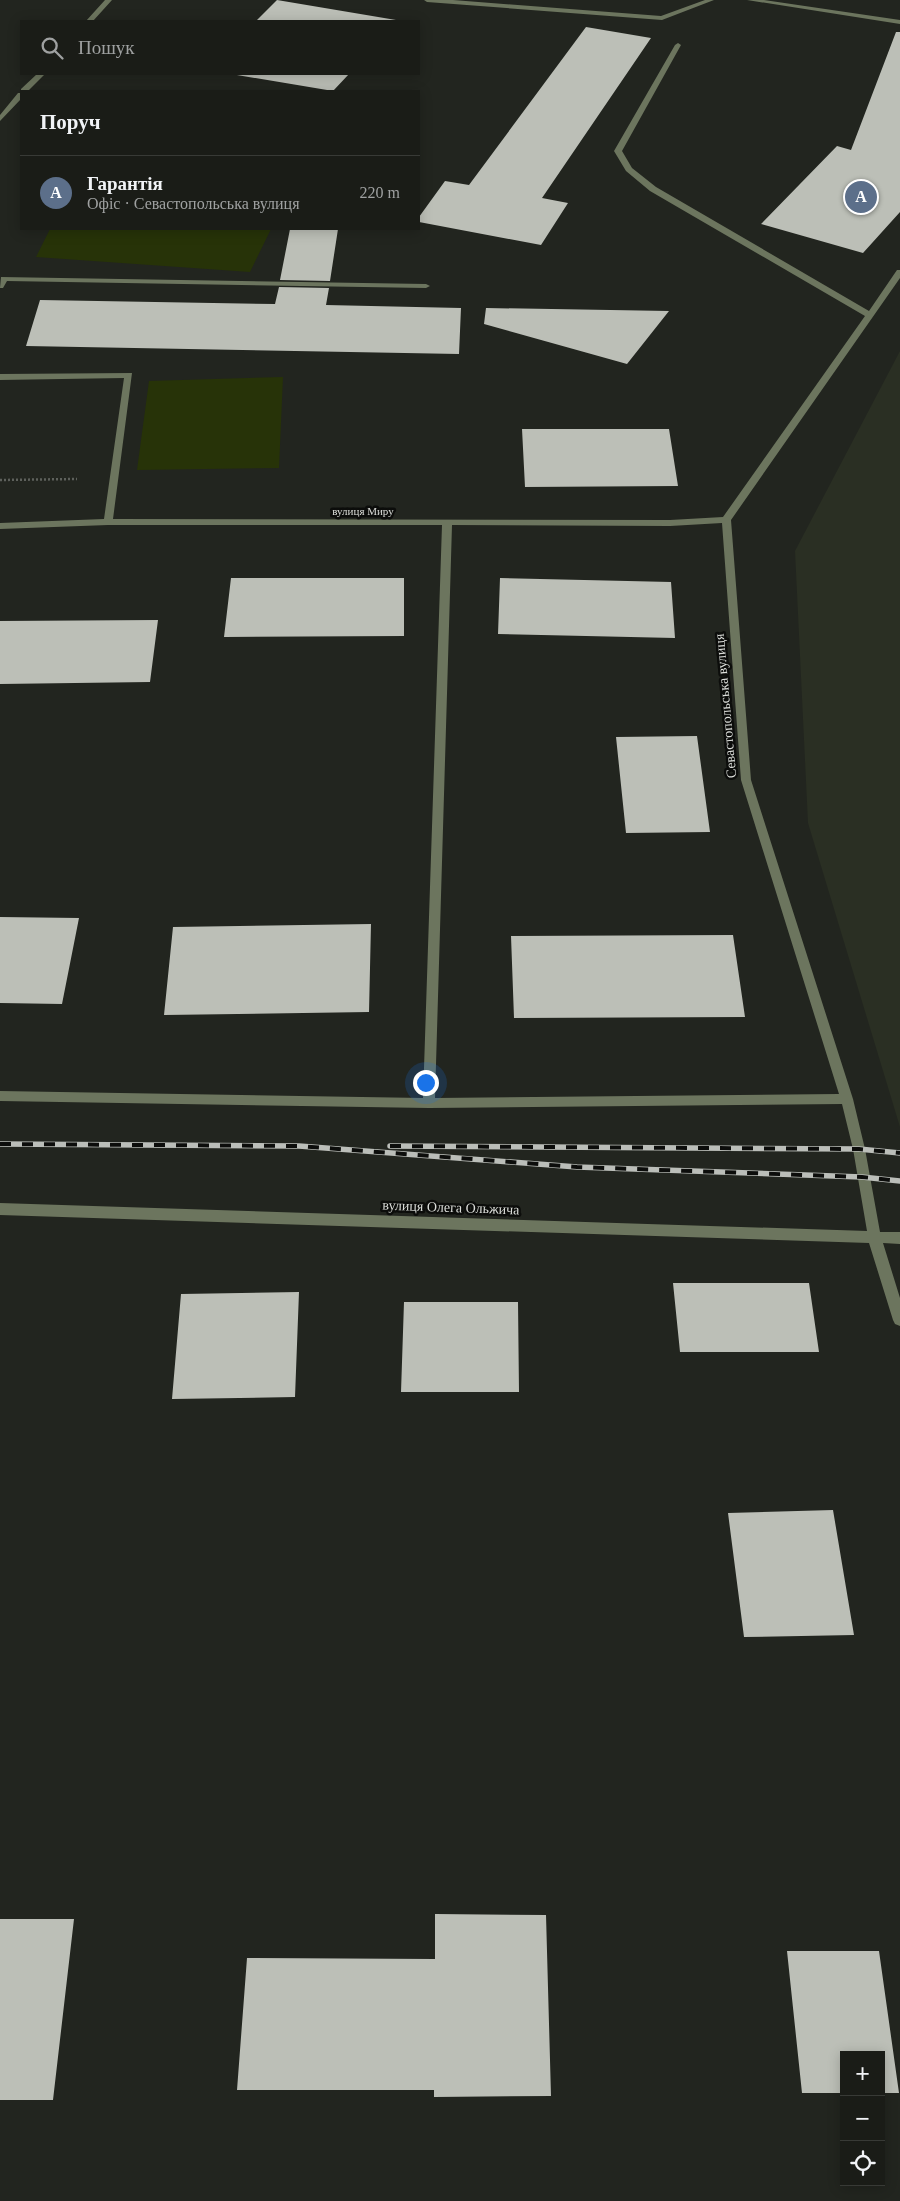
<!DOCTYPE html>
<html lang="uk">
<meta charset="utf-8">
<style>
:root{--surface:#1a1c17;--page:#232520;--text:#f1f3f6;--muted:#9fa1a1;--line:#383a36;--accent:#c6a6f0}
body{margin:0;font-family:Georgia,serif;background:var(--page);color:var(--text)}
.controls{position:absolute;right:15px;bottom:15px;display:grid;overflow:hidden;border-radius:0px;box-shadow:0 2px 12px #0003}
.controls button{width:45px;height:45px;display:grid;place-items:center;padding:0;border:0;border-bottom:1px solid var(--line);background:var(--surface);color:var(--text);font:25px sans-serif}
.you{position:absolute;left:425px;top:1082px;width:18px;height:18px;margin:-12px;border:4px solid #fff;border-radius:50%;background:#1a73e8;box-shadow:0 0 0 8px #1a73e833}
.badge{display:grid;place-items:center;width:32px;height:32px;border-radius:50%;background:var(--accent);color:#fff;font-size:16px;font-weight:700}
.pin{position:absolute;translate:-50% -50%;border:2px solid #fff;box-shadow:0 1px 5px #0006}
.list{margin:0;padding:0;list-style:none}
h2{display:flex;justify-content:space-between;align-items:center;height:65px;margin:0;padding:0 20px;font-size:21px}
h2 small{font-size:16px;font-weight:400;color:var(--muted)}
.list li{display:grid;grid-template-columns:32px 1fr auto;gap:15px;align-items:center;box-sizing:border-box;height:75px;padding:0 20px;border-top:1px solid var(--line)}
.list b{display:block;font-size:19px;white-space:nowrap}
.list p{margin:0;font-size:16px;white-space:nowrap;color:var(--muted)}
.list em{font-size:16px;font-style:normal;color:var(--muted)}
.icon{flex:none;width:28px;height:28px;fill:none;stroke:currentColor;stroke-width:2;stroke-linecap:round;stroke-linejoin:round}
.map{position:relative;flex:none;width:900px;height:2201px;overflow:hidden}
.search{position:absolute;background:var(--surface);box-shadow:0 2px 12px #0003;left:20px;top:20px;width:400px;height:55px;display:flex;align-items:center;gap:12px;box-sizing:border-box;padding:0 18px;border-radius:0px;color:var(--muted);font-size:19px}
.panel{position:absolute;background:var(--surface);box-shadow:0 2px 12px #0003;left:20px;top:90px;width:400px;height:140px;border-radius:0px}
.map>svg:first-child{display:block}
.built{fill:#2a2f23}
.green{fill:#273308}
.building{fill:#bcbfb7}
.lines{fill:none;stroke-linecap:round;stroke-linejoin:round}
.path{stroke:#5e615c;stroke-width:2.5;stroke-dasharray:2 2;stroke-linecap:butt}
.minor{fill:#6c755e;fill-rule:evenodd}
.rail-casing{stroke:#bbbeb9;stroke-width:5.5}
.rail{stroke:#0c0d0b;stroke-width:4;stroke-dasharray:11;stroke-linecap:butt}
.labels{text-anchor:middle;stroke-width:5;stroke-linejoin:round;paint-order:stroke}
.far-street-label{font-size:11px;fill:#dcdeda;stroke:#0c0d0b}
.street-label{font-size:14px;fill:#dcdeda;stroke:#0c0d0b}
</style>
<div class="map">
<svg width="900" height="2201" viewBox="0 0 900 2201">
<rect width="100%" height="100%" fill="#22251f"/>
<path class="built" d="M900 351V1127L808 823 795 551Z"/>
<path class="green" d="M50 229H271L250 272 36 257Z
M283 377 279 468 137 470 149 381Z"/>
<path class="building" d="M277 0 396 20 256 21Z
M586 27 651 38 542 198 568 203 541 245 419 222V217L445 181 469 185Z
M896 32H900V212L863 253 761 224 837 146 851 150Z
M231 74H349L333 91Z
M290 229H338L330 281 280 280Z
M279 287 329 288 326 305 461 308 459 354 26 346 40 300 275 304Z
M486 308 669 311 627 364 484 324Z
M522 429H669L678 486 525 487Z
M231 578H404V636L224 637Z
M500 578 671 582 675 638 498 634Z
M158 620 150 682 0 684V621Z
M697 736 710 832 626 833 616 737Z
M0 917 79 918 62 1004 0 1003Z
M371 924 369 1012 164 1015 173 927Z
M733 935 745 1017 514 1018 511 936Z
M673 1283H809L819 1352H680Z
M299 1292 295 1397 172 1399 181 1294Z
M404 1302H518L519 1392H401Z
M833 1510 854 1635 744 1637 728 1513Z
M435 1914 546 1915 551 2096 434 2097V2090H237L247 1958 435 1959Z
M0 1919H74L53 2100H0Z
M787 1951H879L899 2093H881V2055H844V2093H802Z"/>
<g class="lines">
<path class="path" d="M0 480 77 479"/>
<path class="minor" d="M105 0H112L93 21H86Z
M424 0H453L661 16 705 0H714L662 20 427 2Z
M747 0H764L900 20V24Z
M678 43 681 45 622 151 632 168 656 187 869 311 897 270H900V278L731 520 751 780 853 1099 865 1149 880 1232H900V1244L883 1243 900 1298V1326L895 1324 893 1320 869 1243 0 1215V1203L867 1231 853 1149 842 1104 429 1108 0 1101V1091L423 1098 442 525H108L0 529V523L104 519 124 378 0 380V374L132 373 113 519 670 520 723 517 865 316 650 191 626 171 614 151 675 45ZM722 523 741 780 839 1094 435 1098 452 525 670 526Z
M37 74H45L28 91 21 92V89Z
M18 93H21V99L0 121V115Z
M1 277 426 284 430 286 426 288 7 281 3 288H0Z"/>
<defs>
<path id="rail" d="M0 1144 299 1146 577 1167 862 1177 900 1181
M390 1146 859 1149 900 1153"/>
</defs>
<use href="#rail" class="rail-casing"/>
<use href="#rail" class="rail"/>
</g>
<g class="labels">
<g class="far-street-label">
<text x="363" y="515">вулиця Миру</text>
</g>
<g class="street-label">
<text transform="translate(725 706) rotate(-95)" y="5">Севастопольська вулиця</text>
<text transform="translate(451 1207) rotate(2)" y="5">вулиця Олега Ольжича</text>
</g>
</g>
</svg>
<div class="controls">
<button>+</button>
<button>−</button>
<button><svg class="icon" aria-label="locate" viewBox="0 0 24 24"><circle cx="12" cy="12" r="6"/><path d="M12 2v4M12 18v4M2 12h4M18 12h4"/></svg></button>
</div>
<div class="you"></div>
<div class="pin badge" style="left:861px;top:197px;background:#5c6f8a">A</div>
<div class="search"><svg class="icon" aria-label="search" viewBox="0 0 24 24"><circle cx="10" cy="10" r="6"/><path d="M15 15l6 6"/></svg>Пошук</div>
<section class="panel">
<h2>Поруч<small></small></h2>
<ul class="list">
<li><span class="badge" style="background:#5c6f8a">A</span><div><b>Гарантія</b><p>Офіс · Севастопольська вулиця</p></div><em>220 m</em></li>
</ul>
</section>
</div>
